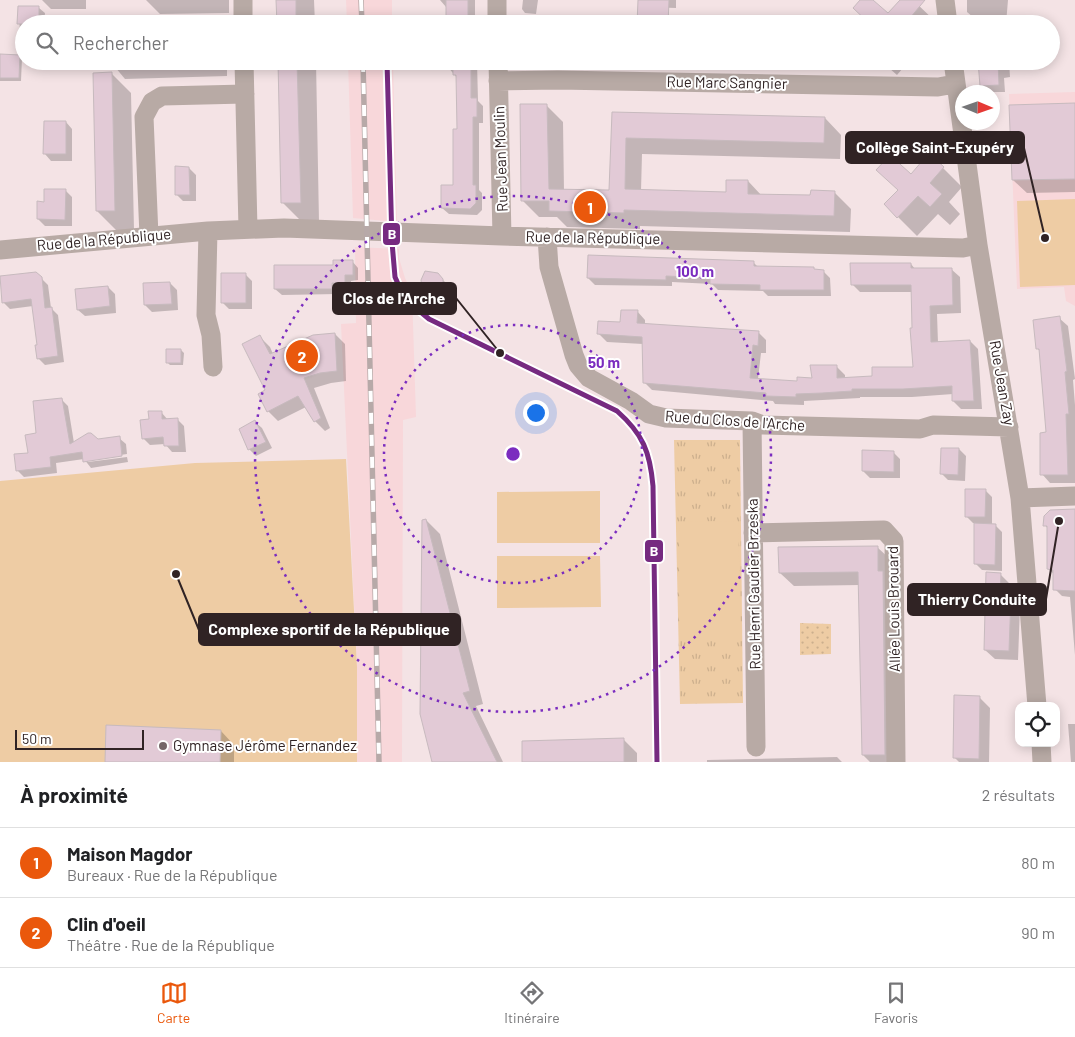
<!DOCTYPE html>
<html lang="fr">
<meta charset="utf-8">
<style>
:root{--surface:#fff;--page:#f6f6f6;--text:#202124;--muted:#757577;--line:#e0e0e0;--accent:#ea580c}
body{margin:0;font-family:Barlow,sans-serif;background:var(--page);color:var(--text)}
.controls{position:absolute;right:15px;bottom:15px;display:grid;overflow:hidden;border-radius:10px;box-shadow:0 2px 12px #0003}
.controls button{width:45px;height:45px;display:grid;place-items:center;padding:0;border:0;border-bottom:1px solid var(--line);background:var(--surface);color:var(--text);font:25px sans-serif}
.compass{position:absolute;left:955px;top:85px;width:45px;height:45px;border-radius:50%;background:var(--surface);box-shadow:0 2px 12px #0003;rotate:92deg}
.scale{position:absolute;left:15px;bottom:12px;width:129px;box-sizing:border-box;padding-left:5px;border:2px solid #302324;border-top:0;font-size:14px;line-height:18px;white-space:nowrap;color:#302324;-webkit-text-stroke:4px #fff;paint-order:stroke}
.you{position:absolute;left:535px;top:412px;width:18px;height:18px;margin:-12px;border:4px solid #fff;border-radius:50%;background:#1a73e8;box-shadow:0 0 0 8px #1a73e833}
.badge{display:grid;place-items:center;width:32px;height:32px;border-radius:50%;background:var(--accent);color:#fff;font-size:16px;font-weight:700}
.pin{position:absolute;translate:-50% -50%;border:2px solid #fff;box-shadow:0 1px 5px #0006}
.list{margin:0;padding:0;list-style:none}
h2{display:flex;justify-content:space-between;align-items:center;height:65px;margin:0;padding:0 20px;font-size:21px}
h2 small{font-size:16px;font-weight:400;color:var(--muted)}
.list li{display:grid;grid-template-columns:32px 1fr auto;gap:15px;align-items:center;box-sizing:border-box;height:70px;padding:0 20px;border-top:1px solid var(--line)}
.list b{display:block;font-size:19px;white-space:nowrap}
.list p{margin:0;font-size:16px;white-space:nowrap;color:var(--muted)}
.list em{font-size:16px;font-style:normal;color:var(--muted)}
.icon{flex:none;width:28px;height:28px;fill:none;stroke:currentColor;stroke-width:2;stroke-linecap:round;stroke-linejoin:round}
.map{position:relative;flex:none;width:1075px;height:762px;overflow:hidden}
.search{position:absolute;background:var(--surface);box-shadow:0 2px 12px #0003;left:15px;right:15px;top:15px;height:55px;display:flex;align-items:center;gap:12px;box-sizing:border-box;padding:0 18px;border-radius:28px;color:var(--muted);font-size:19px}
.sheet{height:205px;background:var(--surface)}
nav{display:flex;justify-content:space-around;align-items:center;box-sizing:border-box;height:70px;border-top:1px solid var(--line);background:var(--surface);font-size:14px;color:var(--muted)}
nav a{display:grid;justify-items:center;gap:2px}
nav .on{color:var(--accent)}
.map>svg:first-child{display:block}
.built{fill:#f8d7da}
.grass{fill:url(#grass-tufts)}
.park{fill:url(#park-dots)}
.garden{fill:#eecca4}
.shadow{fill:#0003}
.building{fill:#e2cad6;stroke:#c7babe}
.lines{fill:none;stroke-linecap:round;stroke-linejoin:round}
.street{stroke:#b8aaa5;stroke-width:19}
.rail-casing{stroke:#b7a9a8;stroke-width:5.5}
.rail{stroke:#fff;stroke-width:4;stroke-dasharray:11;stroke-linecap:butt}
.tram-1-casing{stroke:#fff;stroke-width:9}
.tram-1{stroke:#762a80;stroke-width:5}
.ring{fill:none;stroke:#7b2cbf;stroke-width:2.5;stroke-dasharray:2.5 5}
.poi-dot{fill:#756668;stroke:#fff;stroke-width:2}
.labels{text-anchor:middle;stroke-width:4;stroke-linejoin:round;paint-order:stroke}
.street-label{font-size:15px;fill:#302324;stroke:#fff}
.poi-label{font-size:15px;fill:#302324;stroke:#fff;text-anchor:start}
.centre{fill:#7b2cbf;stroke:#fff;stroke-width:2.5}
.ring-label{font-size:15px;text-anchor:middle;font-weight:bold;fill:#7b2cbf;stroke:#fff;stroke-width:4;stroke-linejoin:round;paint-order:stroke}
.leader{fill:none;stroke:#302324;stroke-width:2}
.callout-dot{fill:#302324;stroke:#fff;stroke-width:2}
.callout{fill:#302324;stroke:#302324;stroke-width:2}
.callout-label{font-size:16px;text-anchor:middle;font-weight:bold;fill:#fff}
.line-badge{stroke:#fff;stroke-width:2}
.badge-label{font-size:14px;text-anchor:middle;font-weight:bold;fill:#fff}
</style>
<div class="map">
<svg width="1075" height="762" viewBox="0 0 1075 762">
<defs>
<pattern id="grass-tufts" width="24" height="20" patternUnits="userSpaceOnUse" patternTransform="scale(1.25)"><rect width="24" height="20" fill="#eecca4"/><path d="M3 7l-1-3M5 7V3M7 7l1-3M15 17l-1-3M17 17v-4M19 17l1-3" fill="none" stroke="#ccaf8d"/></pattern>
<pattern id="park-dots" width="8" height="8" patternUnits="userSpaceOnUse" patternTransform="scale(1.25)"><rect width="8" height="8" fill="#eecca4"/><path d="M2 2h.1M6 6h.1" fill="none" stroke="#ccaf8d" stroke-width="1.8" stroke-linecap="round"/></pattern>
</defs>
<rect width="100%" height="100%" fill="#f4e3e5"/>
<path class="built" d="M346 0H392V24H347Z
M348 61H393L397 222 353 218Z
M1075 92V306L1066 301 1064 287 1017 289 1009 94Z
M355 247 399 249V258L405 278 412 292 416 417 403 420 402 762H357V667L341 324 356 323Z"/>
<path class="grass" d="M674 440H740L743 703 680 704Z"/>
<path class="park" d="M800 623 831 624V654L800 655Z"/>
<path class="garden" d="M1075 199V285L1020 287 1017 201Z
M346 459 357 667V762H0V481L195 463Z
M600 491V543H497V492Z
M738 521 741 636H680L679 522Z
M497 556H600L601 607 497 608Z"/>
<path class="shadow" d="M42 0H86V9H51Z
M146 0H229V13L160 14Z
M278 0H314L315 24H278Z
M440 0H475V21L477 24H447L446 7Z
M523 0H538L536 14 525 13 522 9Z
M639 0H676V8L646 7Z
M862 0H871L888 15 901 0H913L938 24H870Z
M967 0H1008L1006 24H975L974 18 967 12Z
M19 7 39 8 45 13 44 24H24V42L20 38Z
M732 21 787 22 789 24H732Z
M19 55 22 58 21 81H0V56Z
M110 61H227V76L125 79Z
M279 61H316L319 222H302L283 203Z
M447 61H477L478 101 483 106V123H479V190L482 193V210L477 215 449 214 442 208 454 186 458 130V79L447 66Z
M752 61H792V62Z
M881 61H909L897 75Z
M980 61H1009L1010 77 1004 78 1005 92H988L982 86Z
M111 73 131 93 134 230H116L97 211Z
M1075 104V192L1027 193 1013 180Z
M546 105 563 122 564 191 611 192 614 113 825 118 841 135 840 159 642 154 641 191 727 194 748 181 762 196H812L834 192 851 209 850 232 640 226V229L567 227 557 217H539L523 201Z
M66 122 72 129V161H51L45 154Z
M930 155 962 187 949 202 960 214 950 225 938 214 917 236 885 204Z
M189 168 196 175V201H183L176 194Z
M65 190 72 197V226H45L38 219 45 203Z
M352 261 358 268V280L351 281V289H338V294L282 295 275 289 334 266Z
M753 262 759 268H813L816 271H823L830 278 831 296H768L763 291 718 290 712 284 672 282V286L595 285 588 278Z
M911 264 915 269H951L960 277 961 313 937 314 938 343 970 341 978 349 982 409H961L953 401V394L912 397H860V398L804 401V405L775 404 773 401 652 390 644 382 643 344 607 342 599 334 621 323 637 311 645 320V325L758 332 766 340V353H761L758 379 798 382 814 380 836 366 845 375V379L873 377 914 368 913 292H860L852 284Z
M246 275 252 281V309H229L222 302Z
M41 278 48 285 51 308 58 315 64 362 45 365 38 358V346L33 306 10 309 3 302Z
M443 280 450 287V295L445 300H436L423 288Z
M170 283 177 290 178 310 152 312 145 305Z
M108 287 115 294 116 313 85 316 78 310Z
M1059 318 1068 326 1075 379 1073 380 1075 405V483H1050L1042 474 1048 434 1040 351 1037 348Z
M335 334 345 344 346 381 331 383 314 388 330 428 325 431 315 421 306 407 278 421 268 411 267 390 260 337 270 347 273 354Z
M181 350 184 353 183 365H170L167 362Z
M62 400 68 406 74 443 119 438 126 444 127 454 88 460V462L127 457 128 462 91 468 84 459 56 463 57 473 24 477 17 470 29 455 37 435Z
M161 412 168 420 177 419 184 426 186 452H172L165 444 150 445 143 438 150 420Z
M255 422 262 428 272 448 256 456 249 449Z
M959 449 966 456 965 481 948 480 942 474Z
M893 452 900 459V478H870L863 471Z
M985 490 992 497V525H995L1002 532V571L982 570 975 563V523H973L966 516Z
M1075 510V655L1070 597 1062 596 1055 589V575L1048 569V529L1045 525Z
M426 520 440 534 483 704 476 706 503 762H434Z
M877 547 891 560 898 762H870L863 755 860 585 794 586 780 573Z
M1000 574 1010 584 1009 597 1020 607 1018 660 995 659 985 650Z
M979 697 990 708 989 762H959L955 758Z
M1068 724H1075V762H1071Z
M221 731 234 745V762H106Z
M624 740 637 753V762H523Z
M837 757 842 762H707V760Z"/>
<path class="building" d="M276 0H296V24H277Z
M446 0H468V24H446Z
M638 0H669L668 24H637Z
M860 0H873L888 13 900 0H925L905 24H870L853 8Z
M18 6H39V24H17Z
M0 54 20 55 19 78H0Z
M278 61H297L301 203H281Z
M453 61H471V98H477V117H473V185H476V203L470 209 441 208V185H453V129H457L456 75H453Z
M978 61H998L999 85 980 86Z
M112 72 115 211H96L93 73Z
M1075 103V179L1012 180 1009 105Z
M520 104H547L549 189 609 190 612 112 825 117 824 143 626 138 625 189 726 192V180H748V194L810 195 811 190 835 191 834 216 624 210V213L549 211V201H521Z
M44 121H66V154H43Z
M929 153 944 167 930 183 942 194 930 207 918 196 897 218 884 204 898 190 876 170 890 155 911 174Z
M175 166 189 167 190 195H175Z
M44 189H66L65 220 37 219V201L44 202Z
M588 255 754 261V266L814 267V269L824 270V290H760V285L710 284V278L666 276V280L587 278Z
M333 260H353V275H345V283H332V289H274V265H333Z
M850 263H911V268H952L953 305 930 306 931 342 970 340 974 401H952V386L903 389H852V391L822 393 796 394V397L766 396V393L643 383 642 337 597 334 598 321 620 322 621 310H638L637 323 759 331 758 346 753 345 750 378 797 381V377L812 378 810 365H837V378L872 376V367H913L910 328H912L911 285H851Z
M425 271 438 273 443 279V288L438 294H428L422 289 421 280Z
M36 272 42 277 45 308 52 307 58 356 37 359 35 345H37L31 299 2 303 0 276Z
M221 273H246V303H221Z
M170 282 172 304 144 305 143 283Z
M108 286 110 306 77 310 75 289Z
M1060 316 1067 371 1065 372 1069 414H1066L1068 475H1040V433L1046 432 1039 349H1036L1033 320Z
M335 333 337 371 320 373 304 378 321 418 314 422 298 396 267 412 258 394 265 390 242 344 260 335 270 354 313 335Z
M166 349H181V363H166Z
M62 398 70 444 88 433H91L98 439 120 436 122 456 83 462 82 452 50 457 51 467 16 471 14 454 28 453 25 435 36 433 33 401Z
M148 411H162V419L178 418 179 446H164L163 437 142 439 140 420 149 419Z
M255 420 266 442 248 450 239 429Z
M941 448H959L958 475 940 474Z
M862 450 894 451V472L862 471Z
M965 489H986L985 517H965Z
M1075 509V591L1053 590V570L1047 569V526H1043L1044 516 1050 510Z
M426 519 470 691 463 693 497 762H432L420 714 422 520Z
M974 523 996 524 995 565 974 564Z
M878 546V571H883L885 755H862L858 572 779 573 778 547Z
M986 572 1001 573 1000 595 1011 596 1009 651 984 650Z
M954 695 980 696 979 759 953 758Z
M106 725 221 730 220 762H105Z
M624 738V762H522V741Z"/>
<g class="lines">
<path class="street" d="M243 0V24
M497 0V24
M945 0 948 24
M244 61 248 229
M498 61 502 236
M953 61 978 245 1020 498 1037 706
M498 81 558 80 938 87 955 84
M208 231 206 315 211 335 213 367
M149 236 144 117 152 102 162 96 245 94
M547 237 549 267 574 355 578 365 589 378 631 401 649 414 666 418 752 421 763 425 920 429 933 425 1009 427
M0 250 208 231 284 228 502 236 963 248 978 245
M752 421 756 747
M1020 498 1075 496
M753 533 884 530 894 541 896 762
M1041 743 1042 762"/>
<defs>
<path id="rail" d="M361 0 362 24
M363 61 379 762"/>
</defs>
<use href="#rail" class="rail-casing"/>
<use href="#rail" class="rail"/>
<defs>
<path id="tram-1" d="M387 61 392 242 395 277 402 293 410 303 429 319 617 411C643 434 650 452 653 486L657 762"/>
</defs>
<use href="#tram-1" class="tram-1-casing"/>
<use href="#tram-1" class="tram-1"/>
</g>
<g class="ring">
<circle cx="513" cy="454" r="129"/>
<circle cx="513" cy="454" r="258"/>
</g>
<circle class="poi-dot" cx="163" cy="746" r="5"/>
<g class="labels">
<g class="street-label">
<text transform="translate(727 83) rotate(1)" y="5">Rue Marc Sangnier</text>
<text transform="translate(501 159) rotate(-92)" y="5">Rue Jean Moulin</text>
<text transform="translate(593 238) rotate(1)" y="5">Rue de la République</text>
<text transform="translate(104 240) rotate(-5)" y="5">Rue de la République</text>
<text transform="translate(1002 383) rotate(80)" y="5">Rue Jean Zay</text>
<text transform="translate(735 421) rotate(4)" y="5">Rue du Clos de l'Arche</text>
<text transform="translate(754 584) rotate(-91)" y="5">Rue Henri Gaudier Brzeska</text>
<text transform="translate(894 609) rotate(-91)" y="5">Allée Louis Brouard</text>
</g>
<g class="poi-label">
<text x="173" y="751">Gymnase Jérôme Fernandez</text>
</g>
</g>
<circle cx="513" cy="454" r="8" class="centre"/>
<g class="ring-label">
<text x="695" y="277">100 m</text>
<text x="604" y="368">50 m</text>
</g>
<path class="leader" d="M1045 238L1024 148M500 353L456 298M1059 521L1046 599M176 574L199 630"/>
<g class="callout-dot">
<circle cx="1045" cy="238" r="5"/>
<circle cx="500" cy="353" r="5"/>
<circle cx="1059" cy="521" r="5"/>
<circle cx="176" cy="574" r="5"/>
</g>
<g class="callout">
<rect x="846" y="132" width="178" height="31" rx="5"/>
<rect x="333" y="283" width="123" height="31" rx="5"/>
<rect x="908" y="584" width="138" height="31" rx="5"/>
<rect x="199" y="614" width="261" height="31" rx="5"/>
</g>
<g class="callout-label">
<text x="935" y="153">Collège Saint-Exupéry</text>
<text x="394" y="304">Clos de l'Arche</text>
<text x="977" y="605">Thierry Conduite</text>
<text x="329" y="635">Complexe sportif de la République</text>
</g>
<g class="line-badge">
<rect x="382" y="222" width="19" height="24" rx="5" fill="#762a80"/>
<rect x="644" y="539" width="20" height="24" rx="5" fill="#762a80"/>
</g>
<g class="badge-label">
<text x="392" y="239">B</text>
<text x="654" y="556">B</text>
</g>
</svg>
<div class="controls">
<button><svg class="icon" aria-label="locate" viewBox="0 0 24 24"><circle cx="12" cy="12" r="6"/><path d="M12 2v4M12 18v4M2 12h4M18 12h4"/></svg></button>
</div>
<svg class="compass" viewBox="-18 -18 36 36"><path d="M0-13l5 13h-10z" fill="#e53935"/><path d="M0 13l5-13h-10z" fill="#757577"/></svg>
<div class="scale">50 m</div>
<div class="you"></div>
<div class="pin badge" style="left:590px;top:207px">1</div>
<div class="pin badge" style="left:302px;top:356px">2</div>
<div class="search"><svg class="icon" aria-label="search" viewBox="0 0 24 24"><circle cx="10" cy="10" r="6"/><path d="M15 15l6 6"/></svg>Rechercher</div>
</div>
<section class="sheet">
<h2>À proximité<small>2 résultats</small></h2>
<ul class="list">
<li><span class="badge">1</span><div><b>Maison Magdor</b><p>Bureaux · Rue de la République</p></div><em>80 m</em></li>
<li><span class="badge">2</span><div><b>Clin d'oeil</b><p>Théâtre · Rue de la République</p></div><em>90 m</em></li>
</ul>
</section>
<nav>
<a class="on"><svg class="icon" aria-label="map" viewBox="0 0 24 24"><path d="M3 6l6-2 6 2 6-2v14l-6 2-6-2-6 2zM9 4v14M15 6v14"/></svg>Carte</a>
<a><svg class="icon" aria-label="directions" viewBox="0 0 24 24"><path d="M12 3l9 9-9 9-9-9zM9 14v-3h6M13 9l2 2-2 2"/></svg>Itinéraire</a>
<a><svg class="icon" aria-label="saved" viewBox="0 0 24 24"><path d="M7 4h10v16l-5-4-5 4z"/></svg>Favoris</a>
</nav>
